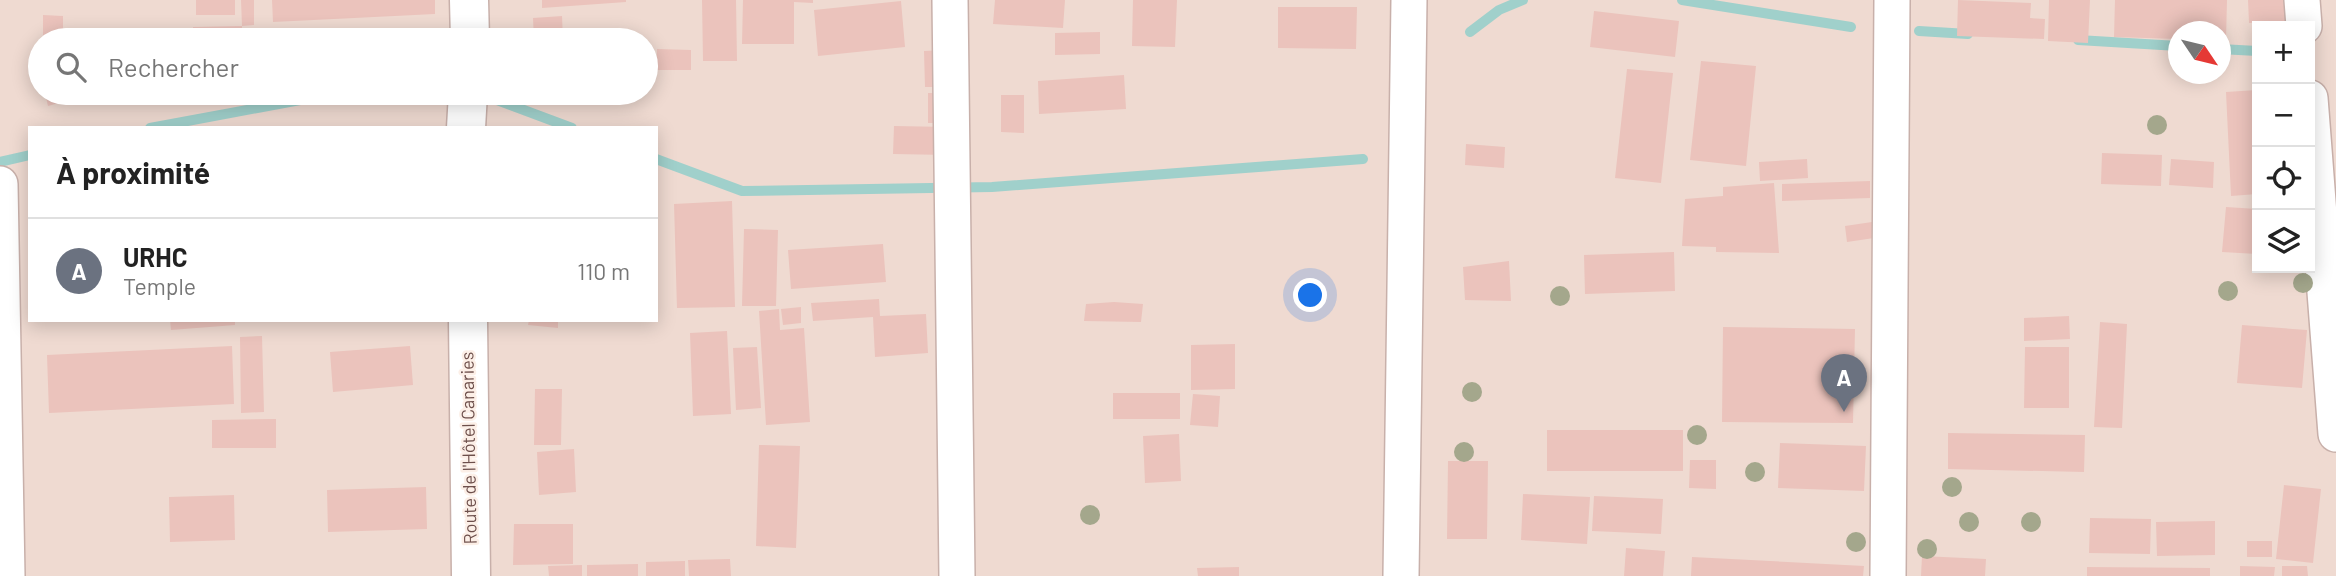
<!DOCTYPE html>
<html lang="fr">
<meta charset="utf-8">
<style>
:root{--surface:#fff;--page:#f6f6f6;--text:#222;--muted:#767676;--line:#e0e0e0;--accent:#d55458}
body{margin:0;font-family:Barlow,sans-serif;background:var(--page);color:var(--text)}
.controls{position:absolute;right:21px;top:21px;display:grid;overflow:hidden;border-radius:0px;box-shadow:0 4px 18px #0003}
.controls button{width:63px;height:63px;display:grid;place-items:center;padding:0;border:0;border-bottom:2px solid var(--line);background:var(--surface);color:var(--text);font:35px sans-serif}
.compass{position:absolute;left:2168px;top:21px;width:63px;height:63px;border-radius:50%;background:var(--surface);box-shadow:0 4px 18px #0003;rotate:125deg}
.you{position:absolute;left:1311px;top:296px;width:24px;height:24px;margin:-18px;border:5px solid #fff;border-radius:50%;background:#1a73e8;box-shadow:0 0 0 10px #1a73e833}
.badge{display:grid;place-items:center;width:46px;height:46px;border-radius:50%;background:var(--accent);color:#fff;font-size:23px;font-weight:700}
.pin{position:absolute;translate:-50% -58px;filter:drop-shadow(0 2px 4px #0008)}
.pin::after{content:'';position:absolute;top:37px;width:24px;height:21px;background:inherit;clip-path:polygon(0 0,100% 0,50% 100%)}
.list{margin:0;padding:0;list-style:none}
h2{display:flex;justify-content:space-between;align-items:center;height:91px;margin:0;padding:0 28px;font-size:30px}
h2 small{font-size:23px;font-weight:400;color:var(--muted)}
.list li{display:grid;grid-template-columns:46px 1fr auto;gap:21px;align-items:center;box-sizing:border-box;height:105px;padding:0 28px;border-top:2px solid var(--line)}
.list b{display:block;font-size:26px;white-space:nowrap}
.list p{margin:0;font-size:23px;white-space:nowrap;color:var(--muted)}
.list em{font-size:23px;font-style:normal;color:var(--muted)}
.icon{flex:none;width:38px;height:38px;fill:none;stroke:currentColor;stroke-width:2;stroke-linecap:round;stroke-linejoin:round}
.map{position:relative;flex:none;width:2336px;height:576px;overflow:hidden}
.search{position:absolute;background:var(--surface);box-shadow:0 4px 18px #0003;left:28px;top:28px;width:630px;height:77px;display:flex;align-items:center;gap:18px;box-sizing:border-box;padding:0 24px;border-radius:38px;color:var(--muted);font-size:26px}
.panel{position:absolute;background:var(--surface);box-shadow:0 4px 18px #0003;left:28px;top:126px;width:630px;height:196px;border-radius:0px}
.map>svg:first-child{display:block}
.residential{fill:#efdad1;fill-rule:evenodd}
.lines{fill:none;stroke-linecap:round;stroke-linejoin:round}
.stream{stroke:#a0d0cb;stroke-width:10}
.building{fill:#ebc3bc}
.minor-casing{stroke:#c8b0aa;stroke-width:38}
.tertiary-casing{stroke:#c8b0aa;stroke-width:41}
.minor{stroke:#fff;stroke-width:35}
.tertiary{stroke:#fff;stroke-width:38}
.tree{fill:#a4a78c}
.labels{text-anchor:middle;stroke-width:5;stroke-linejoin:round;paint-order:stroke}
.street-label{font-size:18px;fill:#6d4f4b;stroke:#fcefe7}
</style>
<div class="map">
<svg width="2336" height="576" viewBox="0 0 2336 576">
<rect width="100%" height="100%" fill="#f9eae2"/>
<path class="residential" d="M0 0H2336V576H0ZM2257 26H2310V268H2257ZM2178 32H2220V74H2178ZM40 40H646V93H40ZM30 128H656V320H30Z"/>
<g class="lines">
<path class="stream" d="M1682 0 1851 27
M1919 31 1968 34
M1470 32 1499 10 1523 0
M2078 40 2178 46
M2220 49 2257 51
M477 97H489L572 128
M150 128 327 95 462 96
M656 159 742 191 992 187 1363 159
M0 162 30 155"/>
</g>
<path class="building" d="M196 0H235V15H196Z
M241 0H254V25L242 26Z
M272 0H435V14L273 22Z
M542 0H626V2L542 8Z
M702 0H736L737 61H703Z
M743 0H813V3L794 2V44H742Z
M995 0H1065L1063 28 993 24Z
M1133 0H1177L1175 47 1132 46Z
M1958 0 2031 3 2030 18 2045 19 2044 39 1957 36Z
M2049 0H2090L2088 43 2048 41Z
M2115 0H2227L2226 40H2220V32H2178V39L2114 37Z
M2248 0H2294L2295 21 2249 23Z
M901 1 905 47 818 56 814 10Z
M1278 7H1357L1356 49 1278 48Z
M1594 11 1679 21 1675 57 1590 47Z
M43 15 63 16V30H71V40H43Z
M562 16 563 40H534L533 18Z
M242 26V40H193V27Z
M1100 32V54L1055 55V33Z
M657 49 691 50V70H657Z
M946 50 943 87H925L924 51Z
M1701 61 1756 66 1746 166 1690 160Z
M1627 69 1673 73 1661 183 1615 178Z
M1124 75 1126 109 1039 114 1038 81Z
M2257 90V194L2231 196 2226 92Z
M45 93H67L69 100 48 106Z
M928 93H947V123H928Z
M1001 95H1024V133L1001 132Z
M894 126 948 127V155L893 154Z
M1466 144 1505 147 1504 168 1465 165Z
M2102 153 2162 155 2161 186 2101 184Z
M1807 159 1808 178 1760 181 1759 162Z
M2171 159 2214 162 2213 188 2169 185Z
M1870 181V198L1782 201V184Z
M1774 183 1779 253 1716 252V247L1682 246 1685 199 1723 196V187Z
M732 201 735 307 677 308 674 204Z
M2226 207 2257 209V254L2222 252Z
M1872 222 1874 238 1847 242 1845 226Z
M744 229 778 230 776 306H742Z
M883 244 886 282 791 289 788 250Z
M1674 252 1675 291 1585 294 1584 255Z
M1509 261 1511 301 1465 300 1463 267Z
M879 299 880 316 926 314 928 353 875 357 873 317 813 321 811 303Z
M1114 302 1143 304 1141 322 1084 321 1086 304Z
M801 307V323L783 325 781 309Z
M779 309 780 330 804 328 810 422 766 425 759 311Z
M2069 316 2070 339 2024 341V318Z
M170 320H235V325L171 330Z
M529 320H558V328L528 325Z
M2100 322 2127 324 2122 428 2094 427Z
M2242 325 2307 330 2302 388 2237 383Z
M1723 327 1855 329 1853 423 1722 422Z
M727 331 731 414 693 416 690 333Z
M262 336 264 412 241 413 240 337Z
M1235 344V389L1191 390V345Z
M232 346 234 404 49 413 47 355Z
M410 346 413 385 333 392 330 352Z
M757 347 761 408 736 410 733 348Z
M2025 347H2069V408H2024Z
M535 389H562L561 445H534Z
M1113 393H1180V419H1113Z
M1193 394 1220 396 1218 427 1190 425Z
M276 419V448H212V420Z
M1547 430H1683V471H1547Z
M1948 433 2085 435 2084 472 1948 469Z
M1179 434 1181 481 1145 483 1143 436Z
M1780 443 1866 446 1864 491 1778 488Z
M759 445 800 446 796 548 756 546Z
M574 449 576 492 539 495 537 452Z
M1690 460H1716V489L1689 488Z
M1448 461H1488L1487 539H1447Z
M2284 485 2321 489 2313 563 2276 559Z
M426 487 427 529 328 532 327 490Z
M1523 494 1590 497 1587 544 1521 540Z
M234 495 235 540 170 542 169 497Z
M1594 496 1663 499 1661 534 1592 531Z
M2090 518 2151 519 2150 554 2089 553Z
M2215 521V555L2157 556 2156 522Z
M514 524H573V564L513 565Z
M2247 541H2272V557H2247Z
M1626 548 1665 551 1663 576H1624Z
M1922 556 1986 559 1985 576H1921Z
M1692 557 1864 566 1863 576H1691Z
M730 559 731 576H689L688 560Z
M685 561V576H646V562Z
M638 564V576H587V565Z
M582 565V576H549L548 566Z
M2240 566 2275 567 2274 576H2240Z
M2282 566H2307L2308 576H2282Z
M1239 567V576H1198L1197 568Z
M2087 567 2210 568V576H2087Z"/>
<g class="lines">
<defs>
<path id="minor" d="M950 0 957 576
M2302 0 2304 26
M2310 98 2336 434
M0 184 7 576
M1401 576 1409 0
M1888 576 1892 0"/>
<path id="tertiary" d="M469 0 470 40
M466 128 468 93
M468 320 471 576"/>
</defs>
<use href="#minor" class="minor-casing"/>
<use href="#tertiary" class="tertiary-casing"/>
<use href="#minor" class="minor"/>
<use href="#tertiary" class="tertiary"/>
</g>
<g class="tree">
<circle cx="2157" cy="125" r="10"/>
<circle cx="2303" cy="283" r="10"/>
<circle cx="2228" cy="291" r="10"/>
<circle cx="1560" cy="296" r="10"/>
<circle cx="1472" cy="392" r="10"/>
<circle cx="1697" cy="435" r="10"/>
<circle cx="1464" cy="452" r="10"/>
<circle cx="1755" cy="472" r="10"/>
<circle cx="1952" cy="487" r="10"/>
<circle cx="1090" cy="515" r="10"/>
<circle cx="1969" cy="522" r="10"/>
<circle cx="2031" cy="522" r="10"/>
<circle cx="1856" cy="542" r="10"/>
<circle cx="1927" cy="549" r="10"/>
</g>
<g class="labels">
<g class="street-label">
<text transform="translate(469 448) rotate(-91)" y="6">Route de l'Hôtel Canaries</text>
</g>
</g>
</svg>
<div class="controls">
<button>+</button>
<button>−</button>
<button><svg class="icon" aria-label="locate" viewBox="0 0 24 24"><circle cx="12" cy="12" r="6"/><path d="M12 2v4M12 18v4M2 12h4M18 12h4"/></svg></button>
<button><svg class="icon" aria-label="layers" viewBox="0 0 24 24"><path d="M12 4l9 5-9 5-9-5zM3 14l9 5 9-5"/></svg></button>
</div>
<svg class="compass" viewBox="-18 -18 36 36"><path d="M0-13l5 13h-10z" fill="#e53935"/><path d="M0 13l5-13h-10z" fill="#767676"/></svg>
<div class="you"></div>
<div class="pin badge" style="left:1844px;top:412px;background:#6b7280">A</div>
<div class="search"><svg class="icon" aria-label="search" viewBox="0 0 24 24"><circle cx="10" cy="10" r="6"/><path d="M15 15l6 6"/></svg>Rechercher</div>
<section class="panel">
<h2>À proximité<small></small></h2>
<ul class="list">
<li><span class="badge" style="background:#6b7280">A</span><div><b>URHC</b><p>Temple</p></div><em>110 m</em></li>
</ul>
</section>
</div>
